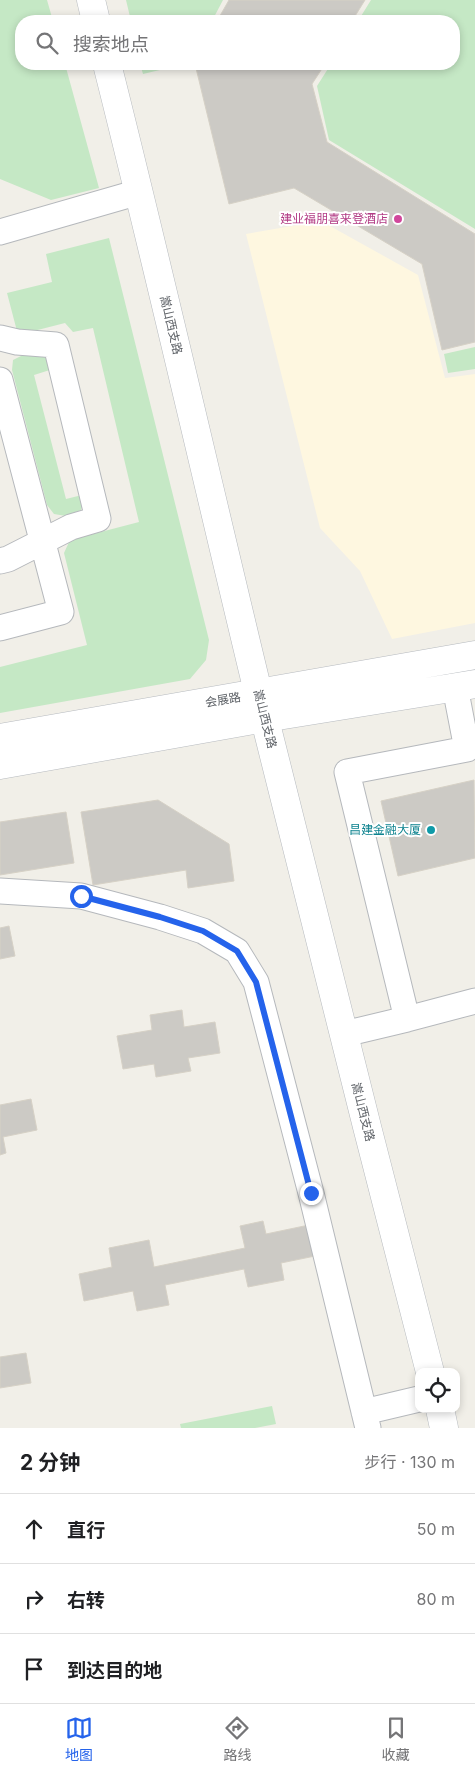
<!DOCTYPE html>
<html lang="zh">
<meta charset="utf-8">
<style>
:root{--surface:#fff;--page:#f6f6f6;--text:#202124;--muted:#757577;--line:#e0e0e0;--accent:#2563eb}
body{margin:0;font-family:Inter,"Noto Sans SC",sans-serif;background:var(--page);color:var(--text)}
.controls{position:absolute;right:15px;bottom:15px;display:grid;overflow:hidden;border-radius:10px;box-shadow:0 2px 8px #0003}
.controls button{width:45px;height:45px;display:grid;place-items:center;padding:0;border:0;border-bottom:1px solid var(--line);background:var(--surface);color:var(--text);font:25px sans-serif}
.stop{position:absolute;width:15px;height:15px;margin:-11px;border:4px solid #2563eb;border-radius:50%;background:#fff}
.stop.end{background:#2563eb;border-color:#fff;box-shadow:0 1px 5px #0008}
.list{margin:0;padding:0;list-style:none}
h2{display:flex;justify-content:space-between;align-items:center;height:65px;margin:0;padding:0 20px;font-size:21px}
h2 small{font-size:16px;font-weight:400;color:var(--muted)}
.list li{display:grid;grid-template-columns:32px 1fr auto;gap:15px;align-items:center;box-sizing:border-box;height:70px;padding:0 20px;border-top:1px solid var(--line)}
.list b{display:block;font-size:19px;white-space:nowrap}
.list em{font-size:16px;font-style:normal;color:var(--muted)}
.icon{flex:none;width:28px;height:28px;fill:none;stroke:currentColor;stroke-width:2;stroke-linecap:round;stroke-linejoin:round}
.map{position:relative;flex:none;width:475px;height:1428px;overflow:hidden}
.search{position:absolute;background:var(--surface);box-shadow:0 2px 8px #0003;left:15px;right:15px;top:15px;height:55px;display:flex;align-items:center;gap:12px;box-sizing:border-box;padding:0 18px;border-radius:20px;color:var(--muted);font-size:19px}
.sheet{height:275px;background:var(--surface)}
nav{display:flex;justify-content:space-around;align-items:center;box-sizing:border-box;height:70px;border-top:1px solid var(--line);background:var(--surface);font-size:14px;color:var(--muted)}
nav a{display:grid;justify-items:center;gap:2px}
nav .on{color:var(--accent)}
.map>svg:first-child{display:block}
.commercial{fill:#fef7e0}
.green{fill:#c5e8c5}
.building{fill:#cccac5;stroke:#d6d1c6}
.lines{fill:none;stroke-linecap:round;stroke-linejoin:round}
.street-casing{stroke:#b5b8bc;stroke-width:27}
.secondary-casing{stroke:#b6babf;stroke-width:29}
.street{stroke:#fff;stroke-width:25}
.secondary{stroke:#fff;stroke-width:28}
.route{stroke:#2563eb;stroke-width:6}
.hotel-dot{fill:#d1479c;stroke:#fff;stroke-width:2}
.culture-dot{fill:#0f9aa8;stroke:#fff;stroke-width:2}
.labels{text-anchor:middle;stroke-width:4;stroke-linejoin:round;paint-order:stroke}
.hotel-label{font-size:12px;fill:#b23c85;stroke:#fff;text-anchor:end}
.street-label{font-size:12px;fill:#5f6368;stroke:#fff}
.culture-label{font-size:12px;fill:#0d838f;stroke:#fff;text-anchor:end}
</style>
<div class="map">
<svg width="475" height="1428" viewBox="0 0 475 1428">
<rect width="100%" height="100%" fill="#f1efe8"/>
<path class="commercial" d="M321 221 418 275 445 378 475 374V623L392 639 360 571 320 528 246 234Z"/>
<path class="green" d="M0 0H47L53 21H21V64H65L99 188 51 200 0 179Z
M126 0H223L212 21H131Z
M371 0H475V229L329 140 317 86 331 64H454V21H358Z
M140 64H185L143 74Z
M109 238 209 640 206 660 190 679 0 713V667L87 645 64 553 70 540 139 522 93 328 73 332 65 323 18 335 7 293 52 282 46 254Z
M475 347V369L448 373 444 354Z
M29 352 45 357 53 369 34 375 66 499 86 494 81 510 66 516 54 514 47 505 12 370 13 360Z
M272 1406 276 1424 255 1428H181L180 1424Z"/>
<path class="building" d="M229 0H365L352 21H217Z
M195 64H325L312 84 327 142 475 234V342L442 350 422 264 294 188 229 204Z
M474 780 475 858 398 876 381 801Z
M158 800 229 844 234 881 188 888 186 870 93 885 81 812Z
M66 812 74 863 0 875V822Z
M9 926 15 956 0 959V928Z
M182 1010 184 1027 215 1022 220 1053 188 1058 191 1071 156 1077 154 1064 123 1069 117 1036 152 1030 150 1015Z
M31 1099 37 1130 3 1137 6 1153 0 1155V1105Z
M263 1221 266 1234 309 1225 315 1256 281 1263 284 1280 248 1287 244 1269 165 1285 169 1305 137 1311 133 1291 84 1301 79 1274 112 1267 109 1248 149 1240 154 1267 245 1248 240 1226Z
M26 1353 31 1383 0 1388V1357Z"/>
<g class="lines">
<defs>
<path id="street" d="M0 232 139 192
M0 338 17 342 56 345 98 519 71 527 8 559 0 561
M0 380 61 612 0 628
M0 891 81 896 160 917 203 931 237 951 256 982 311 1193 368 1428
M407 1019 475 1001
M344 1034 407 1019 347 772 467 749 455 687
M364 1412 419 1399"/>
<path id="secondary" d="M91 0 96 21
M107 64C160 274 208 485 259 696 314 921 372 1147 430 1372
M0 738 475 655
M0 765 265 718 475 684
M440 1409 444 1428"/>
</defs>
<use href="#street" class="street-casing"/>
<use href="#secondary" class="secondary-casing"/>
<use href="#street" class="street"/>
<use href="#secondary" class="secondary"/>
</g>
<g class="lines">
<path class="route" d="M81 896 160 917 203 931 237 951 256 982 311 1193"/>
</g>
<circle class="hotel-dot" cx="398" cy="219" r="5"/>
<circle class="culture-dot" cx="431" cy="830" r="5"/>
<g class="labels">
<g class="hotel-label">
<text x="388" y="223">建业福朋喜来登酒店</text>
</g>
<g class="street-label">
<text transform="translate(171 325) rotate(77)" y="4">嵩山西支路</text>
<text transform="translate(223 700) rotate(-10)" y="4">会展路</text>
<text transform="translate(265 719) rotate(76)" y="4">嵩山西支路</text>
<text transform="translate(363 1112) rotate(76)" y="4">嵩山西支路</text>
</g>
<g class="culture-label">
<text x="421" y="834">昌建金融大厦</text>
</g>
</g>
</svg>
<div class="controls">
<button><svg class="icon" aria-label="locate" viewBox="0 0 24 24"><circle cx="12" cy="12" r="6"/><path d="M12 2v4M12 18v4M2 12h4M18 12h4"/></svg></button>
</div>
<div class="stop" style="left:81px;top:896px"></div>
<div class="stop end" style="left:311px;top:1193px"></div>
<div class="search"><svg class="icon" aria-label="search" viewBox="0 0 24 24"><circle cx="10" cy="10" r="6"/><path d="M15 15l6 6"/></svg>搜索地点</div>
</div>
<section class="sheet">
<h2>2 分钟<small>步行 · 130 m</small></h2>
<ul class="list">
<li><svg class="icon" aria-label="ahead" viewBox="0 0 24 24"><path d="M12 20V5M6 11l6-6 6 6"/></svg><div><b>直行</b></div><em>50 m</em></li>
<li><svg class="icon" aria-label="right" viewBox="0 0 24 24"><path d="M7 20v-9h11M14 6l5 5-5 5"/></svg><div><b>右转</b></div><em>80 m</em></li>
<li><svg class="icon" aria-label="arrive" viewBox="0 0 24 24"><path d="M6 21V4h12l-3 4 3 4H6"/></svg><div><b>到达目的地</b></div></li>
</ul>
</section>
<nav>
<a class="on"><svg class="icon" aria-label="map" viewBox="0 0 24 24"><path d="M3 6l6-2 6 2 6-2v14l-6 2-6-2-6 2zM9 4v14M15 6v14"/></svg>地图</a>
<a><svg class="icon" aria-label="directions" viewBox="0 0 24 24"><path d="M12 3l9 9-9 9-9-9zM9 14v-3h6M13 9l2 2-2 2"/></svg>路线</a>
<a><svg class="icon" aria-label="saved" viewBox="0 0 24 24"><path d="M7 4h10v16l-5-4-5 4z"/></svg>收藏</a>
</nav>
